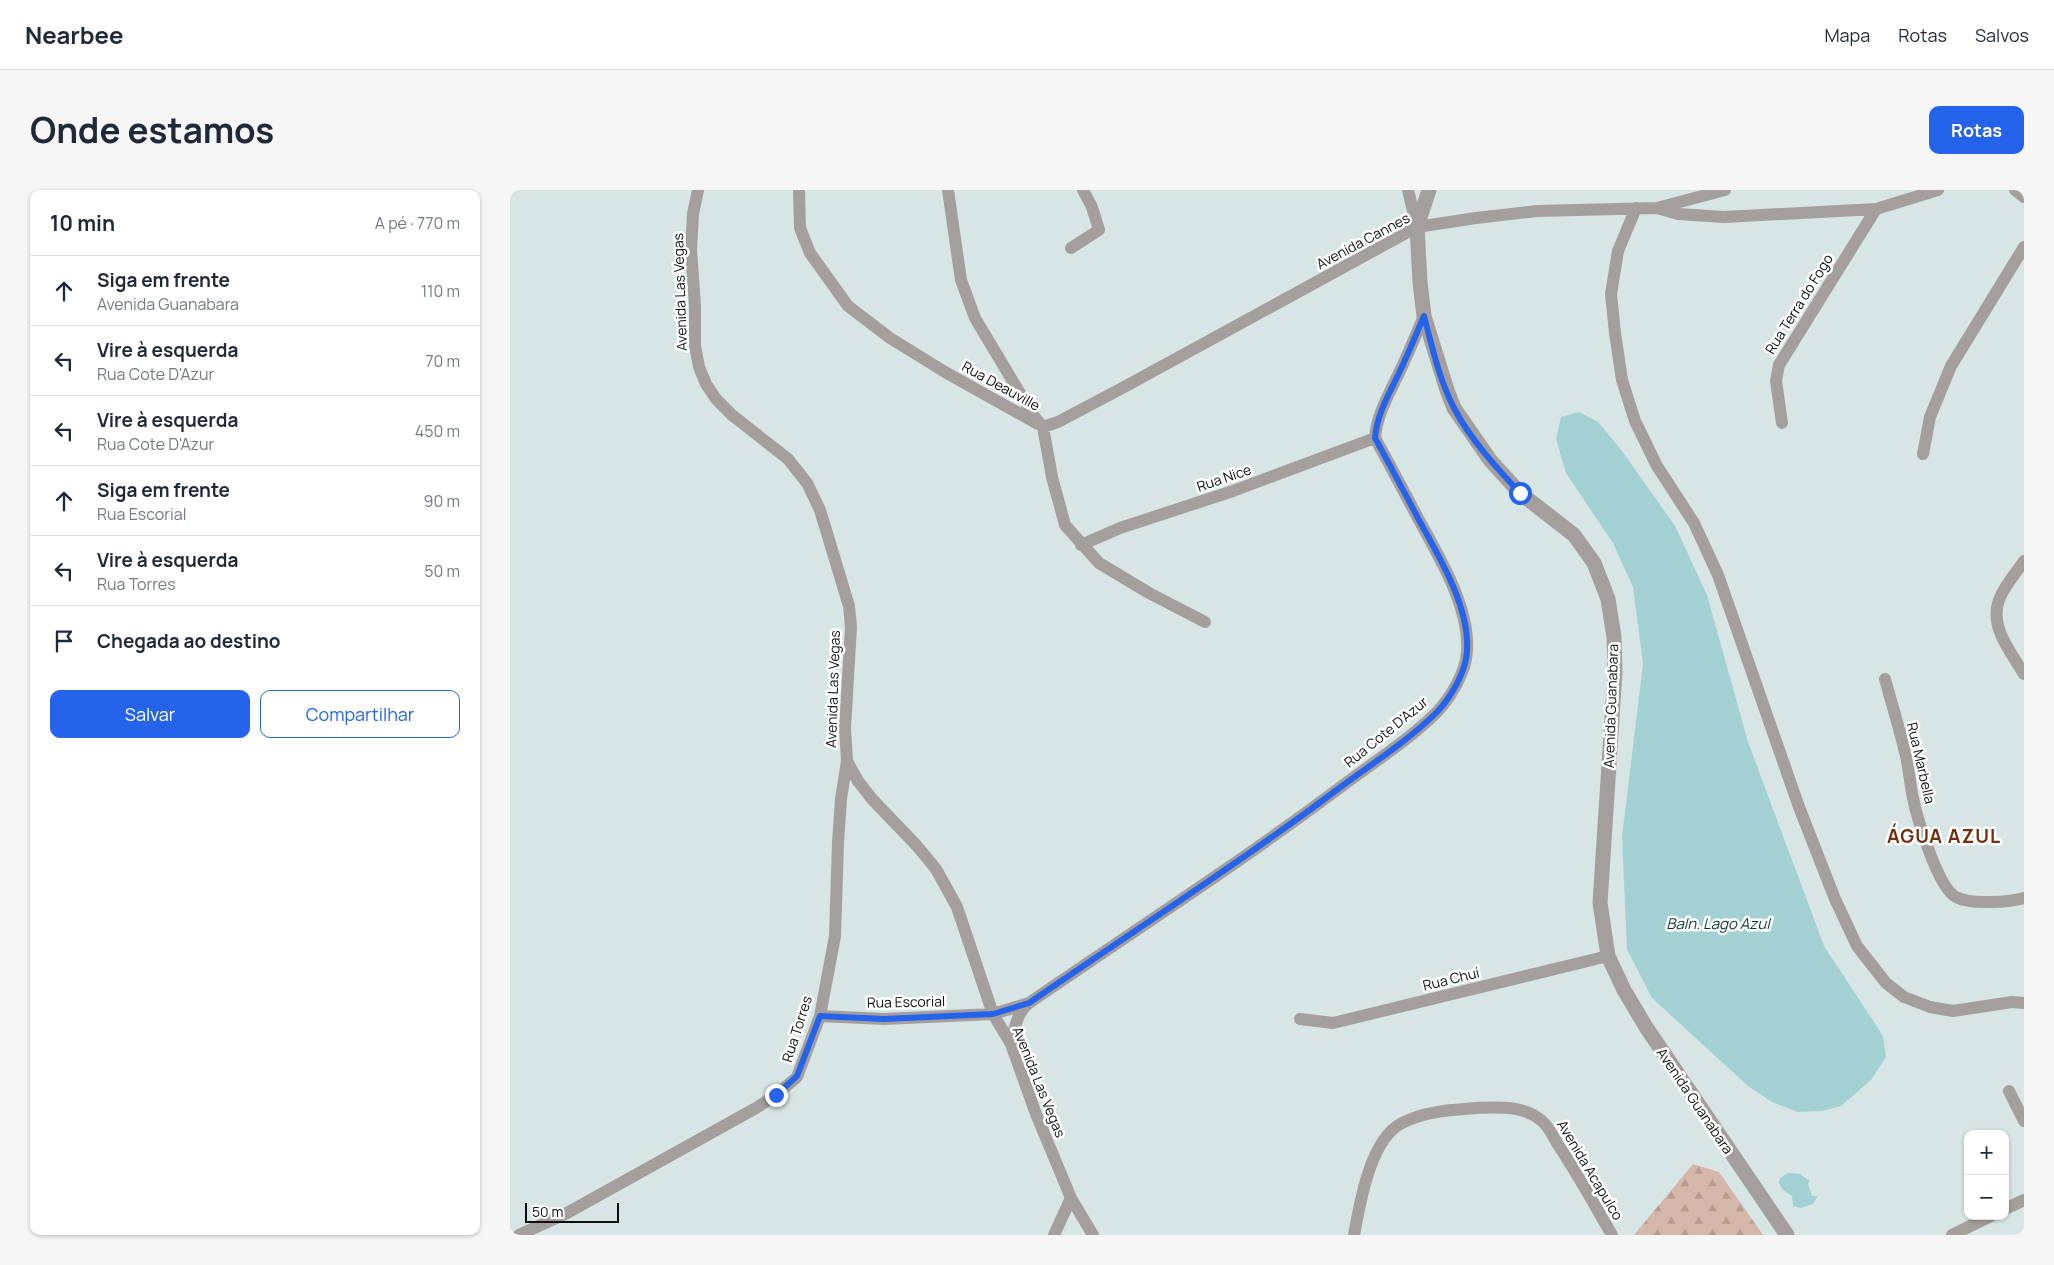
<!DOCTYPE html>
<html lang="pt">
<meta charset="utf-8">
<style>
:root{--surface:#fff;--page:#f6f6f7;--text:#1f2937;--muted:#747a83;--line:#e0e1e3;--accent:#2563eb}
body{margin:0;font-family:Manrope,sans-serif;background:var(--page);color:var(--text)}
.controls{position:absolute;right:15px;bottom:15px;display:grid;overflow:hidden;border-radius:10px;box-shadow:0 1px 4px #0004}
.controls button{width:45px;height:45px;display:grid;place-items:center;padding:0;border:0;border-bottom:1px solid var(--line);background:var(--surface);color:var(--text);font:25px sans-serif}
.scale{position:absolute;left:15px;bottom:12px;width:94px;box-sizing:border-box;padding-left:5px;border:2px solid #0b0f0f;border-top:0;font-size:14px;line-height:18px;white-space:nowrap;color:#0b0f0f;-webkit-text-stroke:4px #fff;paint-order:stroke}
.stop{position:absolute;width:15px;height:15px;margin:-11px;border:4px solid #2563eb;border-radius:50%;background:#fff}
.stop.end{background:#2563eb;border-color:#fff;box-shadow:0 1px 5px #0008}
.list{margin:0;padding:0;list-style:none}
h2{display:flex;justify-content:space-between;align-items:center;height:65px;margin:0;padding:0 20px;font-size:21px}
h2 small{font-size:16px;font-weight:400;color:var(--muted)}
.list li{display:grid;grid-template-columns:32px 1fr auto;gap:15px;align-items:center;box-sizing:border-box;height:70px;padding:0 20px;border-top:1px solid var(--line)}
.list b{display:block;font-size:19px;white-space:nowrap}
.list p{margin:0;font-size:16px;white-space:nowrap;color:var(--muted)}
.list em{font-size:16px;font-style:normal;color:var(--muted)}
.actions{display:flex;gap:10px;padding:15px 20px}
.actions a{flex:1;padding:11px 0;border:1px solid var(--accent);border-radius:10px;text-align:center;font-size:18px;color:var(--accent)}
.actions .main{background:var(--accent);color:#fff}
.icon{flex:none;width:28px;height:28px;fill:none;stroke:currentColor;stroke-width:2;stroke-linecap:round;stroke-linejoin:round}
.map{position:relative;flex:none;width:1514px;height:1045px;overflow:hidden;border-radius:10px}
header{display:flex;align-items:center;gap:30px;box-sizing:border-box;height:70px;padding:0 25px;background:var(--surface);border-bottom:1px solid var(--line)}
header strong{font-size:24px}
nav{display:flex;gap:28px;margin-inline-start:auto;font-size:18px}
.intro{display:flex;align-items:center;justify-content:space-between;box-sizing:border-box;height:120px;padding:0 30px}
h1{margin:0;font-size:35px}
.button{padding:12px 22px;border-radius:10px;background:var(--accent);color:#fff;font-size:18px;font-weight:700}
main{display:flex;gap:30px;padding:0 30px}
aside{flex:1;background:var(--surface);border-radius:10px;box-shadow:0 1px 4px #0004}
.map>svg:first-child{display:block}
.forest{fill:url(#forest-firs)}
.water{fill:#a3d0d2}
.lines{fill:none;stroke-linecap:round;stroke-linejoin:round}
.minor{stroke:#a49f9d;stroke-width:12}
.tertiary{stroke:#a49f9d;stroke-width:15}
.route{stroke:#2563eb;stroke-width:6}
.labels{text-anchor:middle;stroke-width:5;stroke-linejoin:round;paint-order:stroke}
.street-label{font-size:14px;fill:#0b0f0f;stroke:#fff}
.water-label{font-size:15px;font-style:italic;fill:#0c383a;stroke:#fff}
.district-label{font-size:19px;font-weight:bold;letter-spacing:1px;fill:#6f2f10;stroke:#fff}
</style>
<header>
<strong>Nearbee</strong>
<nav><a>Mapa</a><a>Rotas</a><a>Salvos</a></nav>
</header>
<div class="intro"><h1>Onde estamos</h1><a class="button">Rotas</a></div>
<main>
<aside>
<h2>10 min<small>A pé · 770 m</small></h2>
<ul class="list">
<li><svg class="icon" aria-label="ahead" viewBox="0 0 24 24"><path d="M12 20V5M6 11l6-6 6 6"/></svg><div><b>Siga em frente</b><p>Avenida Guanabara</p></div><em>110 m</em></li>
<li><svg class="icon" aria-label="left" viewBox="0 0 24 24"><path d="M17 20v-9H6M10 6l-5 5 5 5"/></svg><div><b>Vire à esquerda</b><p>Rua Cote D'Azur</p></div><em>70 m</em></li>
<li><svg class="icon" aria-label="left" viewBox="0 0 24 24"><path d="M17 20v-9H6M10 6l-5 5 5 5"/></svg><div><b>Vire à esquerda</b><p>Rua Cote D'Azur</p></div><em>450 m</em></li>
<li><svg class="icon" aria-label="ahead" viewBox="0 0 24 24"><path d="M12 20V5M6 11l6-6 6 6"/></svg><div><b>Siga em frente</b><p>Rua Escorial</p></div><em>90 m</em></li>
<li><svg class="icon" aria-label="left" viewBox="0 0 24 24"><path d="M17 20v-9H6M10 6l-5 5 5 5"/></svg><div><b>Vire à esquerda</b><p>Rua Torres</p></div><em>50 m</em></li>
<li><svg class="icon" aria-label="arrive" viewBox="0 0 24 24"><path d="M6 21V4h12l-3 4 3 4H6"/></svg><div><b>Chegada ao destino</b></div></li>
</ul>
<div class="actions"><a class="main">Salvar</a><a>Compartilhar</a></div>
</aside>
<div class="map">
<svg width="1514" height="1045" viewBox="0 0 1514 1045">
<defs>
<pattern id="forest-firs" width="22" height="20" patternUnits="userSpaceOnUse" patternTransform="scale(1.25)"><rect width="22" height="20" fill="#d4b6aa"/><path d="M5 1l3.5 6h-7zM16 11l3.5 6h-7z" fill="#b59b91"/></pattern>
</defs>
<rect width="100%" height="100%" fill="#d7e5e5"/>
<path class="forest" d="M1183 974 1209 982 1253 1045H1124Z"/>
<path class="water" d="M1069 222 1088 232 1112 261 1165 336 1197 405 1238 552 1314 756 1373 846 1376 867 1361 890 1331 916 1311 921 1288 922 1262 912 1238 896 1142 808 1117 759 1112 647 1133 474 1123 397 1103 353 1056 283 1046 249 1051 227Z
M1278 983 1290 984 1300 991 1298 994 1302 1006H1308L1303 1014 1291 1018 1283 1016 1282 1006 1272 999 1269 993 1270 988Z"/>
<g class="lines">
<path class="minor" d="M188 0 183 24 181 59 185 116V156L189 177 196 194 206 209 222 225 278 269 297 293 310 320 339 416 341 437 335 538 337 571 348 591 362 609 407 656 426 679 447 717 483 824 501 854 526 924 561 1008 583 1045
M289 0 290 38 300 63 338 116 380 148 435 182 528 234
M438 0 451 90 465 128 523 225 533 237 542 287 555 335 589 373 639 403 695 432
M898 0 907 37
M1505 0 1514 7
M1126 18 1108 61 1101 104 1105 143 1112 190 1125 231 1147 276 1184 333 1208 385 1289 617 1325 709 1347 756 1376 793 1394 807 1420 817 1443 821 1502 812 1514 813
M1147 18 1215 0
M561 58 589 40 582 17 573 0
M1272 233 1266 191 1269 175 1366 19
M533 237 548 232 616 196 907 37 966 28 1027 21 1147 18 1168 24 1214 27 1366 19 1428 0
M1413 264 1420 227 1441 176 1514 57
M571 355 610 338 723 301 865 248
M1514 371C1506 383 1494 396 1489 410 1479 437 1501 462 1514 484
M1375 489C1382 515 1390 540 1396 566 1399 580 1400 594 1403 608 1407 628 1428 698 1446 707 1460 715 1499 712 1514 708
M310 826 374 829 483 824 519 813C622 742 728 674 828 599 861 574 898 551 927 522 941 507 956 482 957 461 960 417 929 367 909 330 894 302 880 275 865 248 867 224 879 204 889 183 898 164 906 145 914 126
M790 829 823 833 1098 766
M501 854C504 840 507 822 519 813
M1499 901 1514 931
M1495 1019 1514 1010
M9 1045 57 1023 246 918 266 905 287 887 310 826 325 746 328 653 331 609 337 571
M544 1045 561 1008
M844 1045C850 1013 860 949 892 933 915 921 942 920 967 918 989 917 1014 915 1032 931 1038 936 1043 946 1047 953 1067 983 1084 1014 1102 1045
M1442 1045 1481 1026"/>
<path class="tertiary" d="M919 0 907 37 910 92 914 126 937 200 944 218 980 270 1010 303 1064 345 1084 373 1098 409 1104 447 1105 482 1090 713 1098 766 1114 800 1136 837 1277 1045"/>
</g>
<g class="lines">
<path class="route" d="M266 905 287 886 310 826 374 829 483 824 519 813C622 742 728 674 828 599 860 575 899 550 927 522 941 507 956 482 957 461 960 417 929 367 909 330 894 302 880 275 865 248 867 224 879 204 889 183 898 164 906 145 914 126 922 156 929 189 944 218 960 249 986 277 1010 303"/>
</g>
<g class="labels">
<g class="street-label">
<text transform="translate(853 51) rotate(-28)" y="5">Avenida Cannes</text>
<text transform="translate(170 102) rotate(-92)" y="5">Avenida Las Vegas</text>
<text transform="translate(1289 114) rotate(-58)" y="5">Rua Terra do Fogo</text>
<text transform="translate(491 196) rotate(29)" y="5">Rua Deauville</text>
<text transform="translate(714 288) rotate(-19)" y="5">Rua Nice</text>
<text transform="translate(323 499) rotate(-88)" y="5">Avenida Las Vegas</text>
<text transform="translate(1101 516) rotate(-88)" y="5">Avenida Guanabara</text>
<text transform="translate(876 542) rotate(-39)" y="5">Rua Cote D'Azur</text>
<text transform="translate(1411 573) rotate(77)" y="5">Rua Marbella</text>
<text transform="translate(941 789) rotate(-14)" y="5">Rua Chuí</text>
<text transform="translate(396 812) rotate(-1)" y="5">Rua Escorial</text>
<text transform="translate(287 839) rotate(-72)" y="5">Rua Torres</text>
<text transform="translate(529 892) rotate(68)" y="5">Avenida Las Vegas</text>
<text transform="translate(1185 911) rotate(56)" y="5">Avenida Guanabara</text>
<text transform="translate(1080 980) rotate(59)" y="5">Avenida Acapulco</text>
</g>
<g class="water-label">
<text x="1208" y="739">Baln. Lago Azul</text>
</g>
<g class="district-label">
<text x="1434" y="653">ÁGUA AZUL</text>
</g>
</g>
</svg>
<div class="controls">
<button>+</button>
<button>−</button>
</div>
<div class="scale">50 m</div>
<div class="stop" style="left:1010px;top:303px"></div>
<div class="stop end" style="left:266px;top:905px"></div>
</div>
</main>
